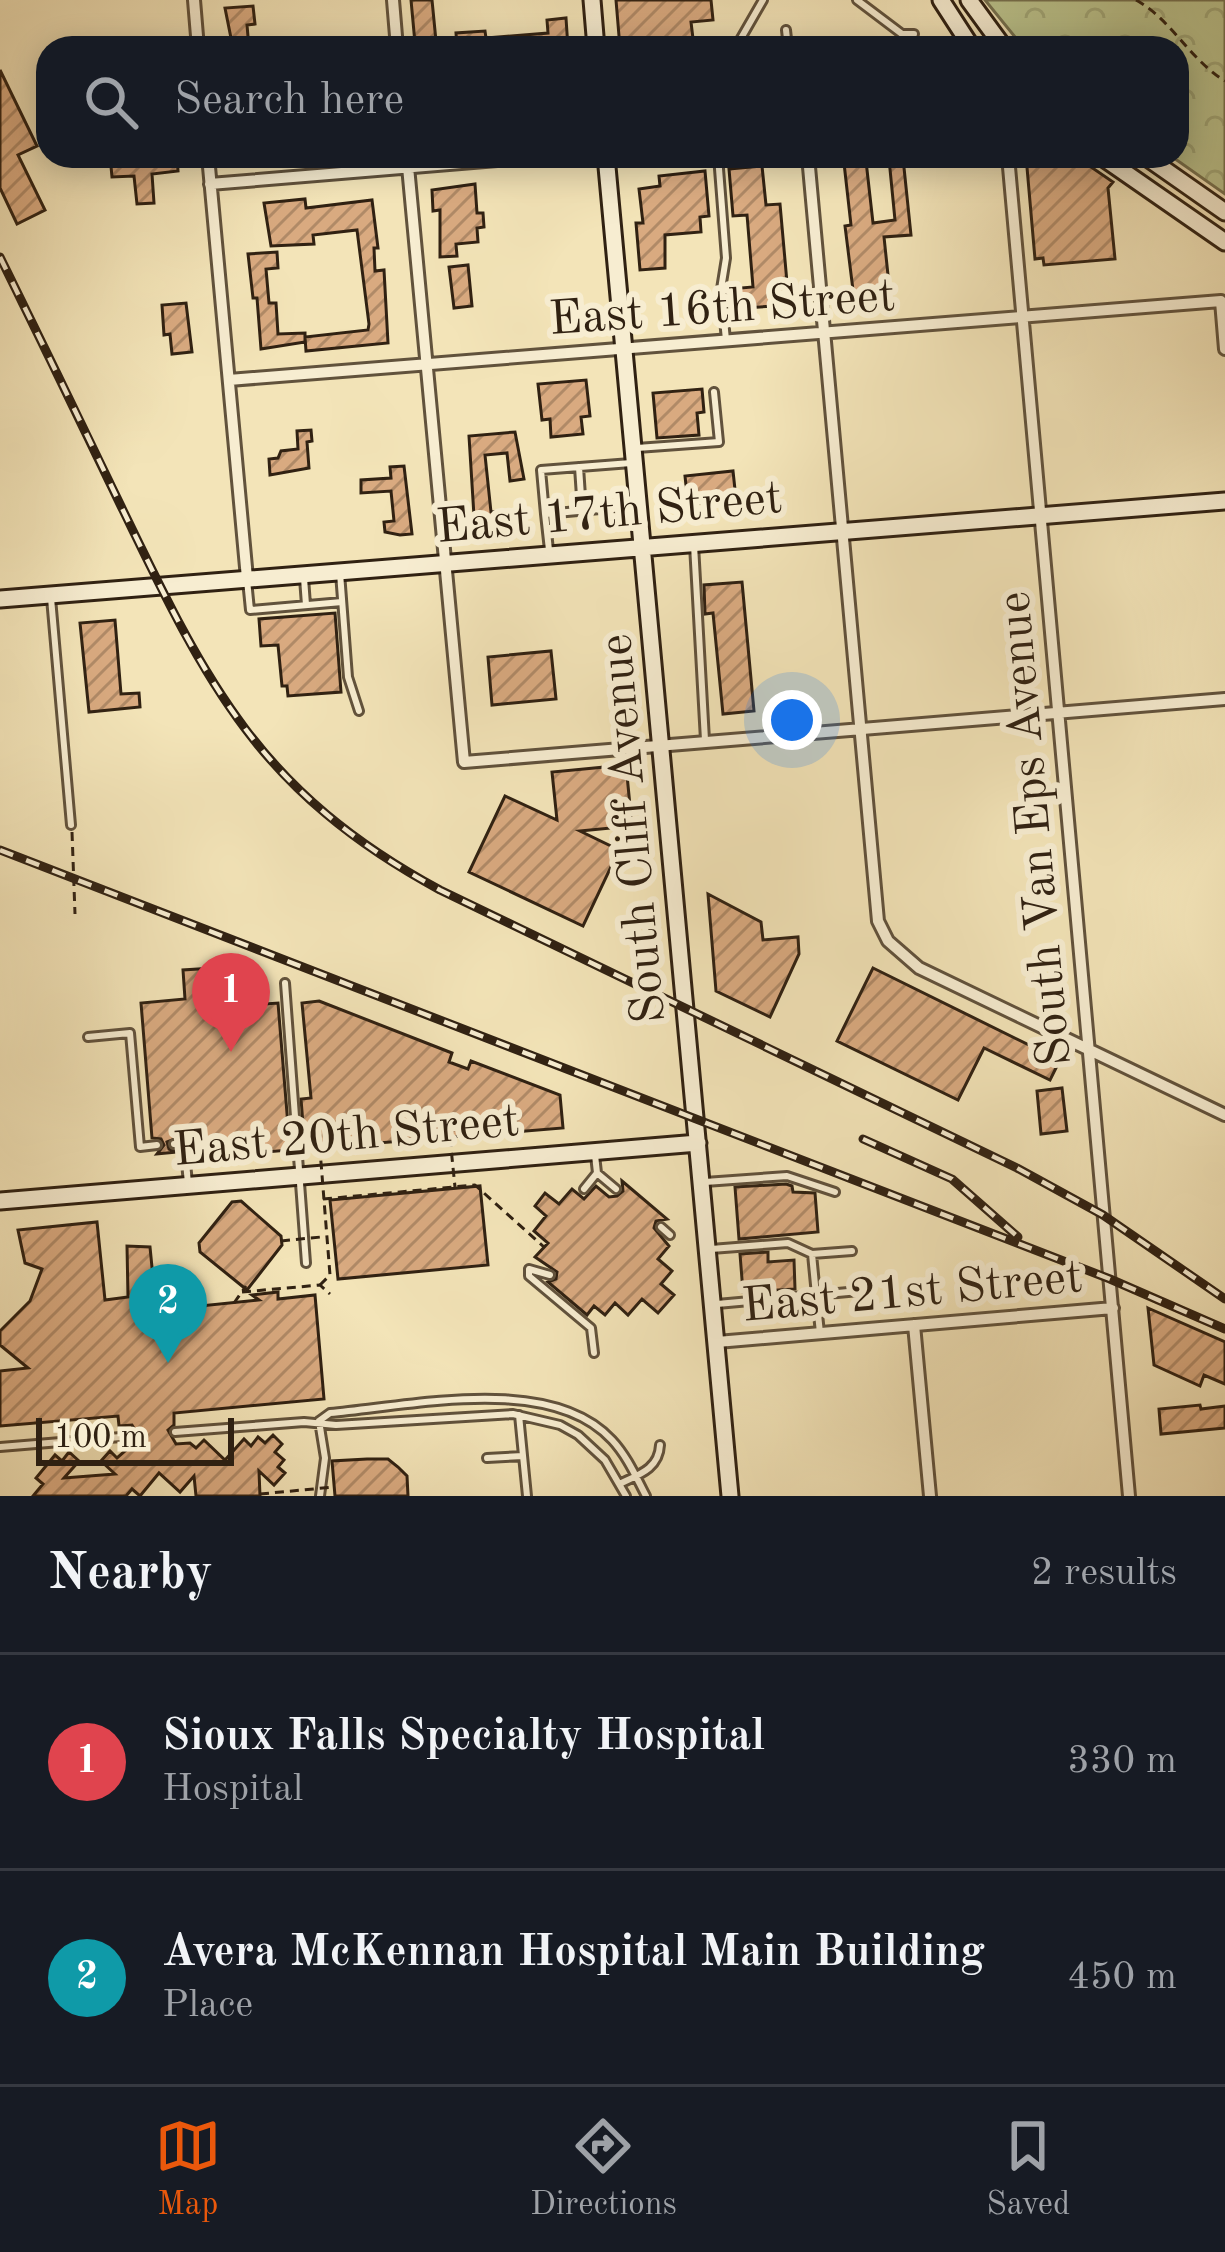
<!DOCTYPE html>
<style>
:root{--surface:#171b24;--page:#242831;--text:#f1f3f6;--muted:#9ea1a6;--line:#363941;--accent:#ea580c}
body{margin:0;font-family:"Old Standard TT",serif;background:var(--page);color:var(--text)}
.scale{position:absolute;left:36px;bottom:30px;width:198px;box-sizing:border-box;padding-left:12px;border:6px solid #302112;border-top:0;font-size:33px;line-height:42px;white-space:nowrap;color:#302112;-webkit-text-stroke:9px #f7edd1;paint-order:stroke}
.you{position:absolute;left:792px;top:720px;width:42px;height:42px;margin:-30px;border:9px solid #fff;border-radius:50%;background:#1a73e8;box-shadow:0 0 0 18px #1a73e833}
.badge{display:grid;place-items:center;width:78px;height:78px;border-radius:50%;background:var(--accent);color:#fff;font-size:39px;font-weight:700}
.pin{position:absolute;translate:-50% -99px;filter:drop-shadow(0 3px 6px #0008)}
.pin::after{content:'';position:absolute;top:63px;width:42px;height:36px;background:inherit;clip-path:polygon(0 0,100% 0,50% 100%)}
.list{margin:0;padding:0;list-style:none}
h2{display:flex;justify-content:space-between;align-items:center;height:156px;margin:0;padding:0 48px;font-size:51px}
h2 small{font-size:39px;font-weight:400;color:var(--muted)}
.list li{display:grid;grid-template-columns:78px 1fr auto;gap:36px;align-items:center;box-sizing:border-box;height:216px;padding:0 48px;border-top:3px solid var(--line)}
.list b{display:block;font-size:45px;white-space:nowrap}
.list p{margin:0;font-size:39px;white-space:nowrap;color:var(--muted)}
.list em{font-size:39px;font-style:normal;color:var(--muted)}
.icon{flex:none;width:66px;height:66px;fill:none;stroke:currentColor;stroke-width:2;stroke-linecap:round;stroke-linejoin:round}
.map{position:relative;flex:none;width:1225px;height:1496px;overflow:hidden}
.search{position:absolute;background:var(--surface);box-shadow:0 6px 30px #0003;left:36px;right:36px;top:36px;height:132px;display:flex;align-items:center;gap:30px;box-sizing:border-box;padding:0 42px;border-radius:36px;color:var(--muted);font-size:45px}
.sheet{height:588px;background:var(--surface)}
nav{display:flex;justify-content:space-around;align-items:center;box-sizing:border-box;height:168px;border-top:3px solid var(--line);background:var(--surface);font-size:33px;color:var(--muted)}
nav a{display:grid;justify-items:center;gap:6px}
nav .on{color:var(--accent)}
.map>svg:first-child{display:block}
.park{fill:url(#park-crowns);stroke:#767250;stroke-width:3}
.building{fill:url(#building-hatch);stroke:#302112;stroke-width:3}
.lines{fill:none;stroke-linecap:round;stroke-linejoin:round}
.lane-casing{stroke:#61523c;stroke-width:12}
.street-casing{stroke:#61523c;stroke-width:16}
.secondary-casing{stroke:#302112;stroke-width:21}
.path{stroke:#302112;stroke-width:3;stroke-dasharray:9 6;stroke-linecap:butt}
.lane{stroke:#f7edd1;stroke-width:6}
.street{stroke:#f7edd1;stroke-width:10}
.secondary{stroke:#f7edd1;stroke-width:15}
.rail-casing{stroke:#302112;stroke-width:9}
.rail{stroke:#f7edd1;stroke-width:4.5;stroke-dasharray:14;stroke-linecap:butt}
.path-bridge{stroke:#302112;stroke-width:3;stroke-dasharray:9 6;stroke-linecap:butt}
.labels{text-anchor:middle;stroke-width:12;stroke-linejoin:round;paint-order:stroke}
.street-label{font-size:48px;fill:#302112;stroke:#f7edd1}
</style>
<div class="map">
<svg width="1225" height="1496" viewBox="0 0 1225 1496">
<defs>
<pattern id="park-crowns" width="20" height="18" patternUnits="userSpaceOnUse" patternTransform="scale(3)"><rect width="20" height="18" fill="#bbc48e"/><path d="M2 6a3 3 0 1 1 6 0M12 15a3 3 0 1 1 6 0" fill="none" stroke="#a1a879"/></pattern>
<pattern id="building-hatch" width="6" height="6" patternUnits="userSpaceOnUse" patternTransform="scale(3)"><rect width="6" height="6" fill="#d9aa80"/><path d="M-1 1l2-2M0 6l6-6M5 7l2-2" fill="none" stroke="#b08a67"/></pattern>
</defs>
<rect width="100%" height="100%" fill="#f3e4b8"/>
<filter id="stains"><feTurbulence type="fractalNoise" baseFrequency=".00167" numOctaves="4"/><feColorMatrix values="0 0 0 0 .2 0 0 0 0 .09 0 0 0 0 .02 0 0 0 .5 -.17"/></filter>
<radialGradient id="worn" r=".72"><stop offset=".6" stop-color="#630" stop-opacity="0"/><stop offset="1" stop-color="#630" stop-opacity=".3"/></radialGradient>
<path class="park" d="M985 0H1225V194L1171 156H1177V48H1024Z"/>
<path class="building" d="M411 0H432L436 41 415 43Z
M616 0H711L713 20 691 22 694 47 620 48Z
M253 6 255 24 247 25 249 48H233L225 8Z
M566 18 568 48H457L456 33 485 31 486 38 548 33 547 20Z
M0 70 37 146 18 155 45 210 17 224 0 188Z
M110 156 177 157 178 171 152 174 154 203 137 204 134 176 112 177Z
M1026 156H1047L1059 164 1064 156H1075L1113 182 1108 188 1115 259 1044 265 1043 258 1035 259Z
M903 158 911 235 884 237 890 294 854 298 845 226 851 225 844 163 866 161 873 223 895 220 889 159Z
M762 166 766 205 780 204 789 305 730 309 729 289 753 287 747 215 733 216 729 169Z
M705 171 709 216 700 217 701 232 665 235V268L640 270 636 223H643L639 189 660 186 659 176Z
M475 184 477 213H483L484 227 477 228 478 242 456 244 457 256 440 257V210L433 211 432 190Z
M305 199 306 208 372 200 378 248H374L375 271 384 270 388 343 306 351 305 337 368 330 369 324 357 230 313 235 314 244 271 246 264 203Z
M277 252 278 268 266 269 269 303H276L278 334 305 333V342L261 349 257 298H253L248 254Z
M468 265 472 306 454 308 449 267Z
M186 303 192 352 172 354 170 334 164 335 162 305Z
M586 380 590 416 581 417 583 434 551 437 550 419 542 420 538 384Z
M702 389 704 412 697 413 699 435 657 438 653 393Z
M311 430 312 441 307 442 309 468 270 475 269 459 278 458 281 451 298 449 297 431Z
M515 432 524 479 510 481 507 453 485 455 491 512 515 510 517 529 475 532 469 436Z
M404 466 412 534 400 535 385 532 384 522 394 521 391 491 361 493V480L391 478 390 467Z
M733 471 736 499 688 504 685 476Z
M742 582 754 711 723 714 713 613 705 614 704 585Z
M335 613 341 692 288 696 287 686H282L278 645 261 646 259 619Z
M115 620 121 694 139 693 140 707 89 712 80 623Z
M551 651 556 699 492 705 488 657Z
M626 765 632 826 580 831 619 850 583 926 469 872 505 796 557 820 552 772Z
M708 894 761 922 763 940 798 937 799 954 770 1017 716 991Z
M214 968 222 970V975L232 974 234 995 251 994 252 1005 278 1003 290 1150 194 1158 191 1140 183 1136 167 1142 169 1149 177 1152 157 1154 164 1145 161 1139 152 1138 141 1003 185 999 183 970Z
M873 968 1035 1048 1033 1052 1058 1064 1050 1080 984 1048 958 1100 837 1041Z
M319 1001 452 1053 449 1062 468 1069 471 1061 560 1095 563 1128 305 1149 301 1099 311 1098 302 1003Z
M1062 1088 1067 1131 1041 1134 1037 1091Z
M622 1181 667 1219 656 1221 654 1228 669 1246 658 1259 672 1271 661 1284 674 1295 658 1313 642 1299 628 1315 615 1303 605 1315 594 1306 587 1315 548 1282 556 1279 557 1272 535 1257 548 1243 534 1231 546 1216 535 1206 545 1193 559 1204 572 1189 584 1199 596 1186 609 1197 617 1196 623 1191Z
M786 1184 792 1186 793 1192 815 1193 818 1232 739 1239 735 1187Z
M480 1186 488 1265 338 1279 330 1200Z
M241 1201 281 1236 282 1245 247 1290 200 1252 199 1243 232 1202Z
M97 1222 105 1300 128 1297 127 1246 150 1247 157 1318 191 1315 190 1307 259 1300 252 1295 278 1292V1299L315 1295 324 1399 174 1413V1425L168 1430 176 1444 190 1443 196 1448 204 1440 225 1460 244 1439 251 1446 258 1437 265 1443 273 1435 282 1444 275 1452 284 1460 278 1467 285 1473 274 1485 259 1471 260 1496H196L194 1476 180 1492 159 1473 140 1496 132 1489 126 1496H33L43 1484 36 1478 55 1455 62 1461 69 1452 79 1461 64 1478 115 1474 101 1461 110 1451 117 1458 140 1438 132 1425 119 1426 118 1416 0 1426V1371L28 1368 0 1345V1331L30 1301 42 1269 25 1263 18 1230Z
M768 1252V1262L794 1260 795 1289 743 1292 740 1254Z
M1148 1308 1225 1342V1384L1204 1375 1200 1386 1154 1365Z
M1200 1405 1201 1409 1225 1406V1428L1161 1434 1159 1409Z
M367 1459H388L398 1467 407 1476 408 1496H335L332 1461Z"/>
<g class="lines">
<defs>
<path id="lane" d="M857 0 902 34H914
M786 30 788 48
M740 48V40L763 0
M718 156 726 258 721 289 726 340
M637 448 719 442 714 392
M579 467 582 511
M545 514 541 470 631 463
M694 545 705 740
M549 550 545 514 633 506
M340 573 348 677 359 711
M304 578 306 605
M247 580 250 610 342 602
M51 598 71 825
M285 983 306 1263
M88 1037 130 1033 140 1147 157 1145
M174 1144 184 1143 188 1183
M595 1155 597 1173 616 1189
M705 1182 787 1176 835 1192
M584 1189 597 1173
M661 1227 670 1235
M711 1249 788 1243 812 1254 816 1295 717 1304
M812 1254 852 1251
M550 1275 529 1269V1276L591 1328 594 1353
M820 1333 816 1295 859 1291
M519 1415 527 1496
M319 1421 330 1413C411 1406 551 1373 612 1440 627 1456 636 1477 646 1496
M319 1421 325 1458 320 1496
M175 1432 304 1422 336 1425 513 1414 560 1425 578 1435 605 1460 626 1496
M0 1447 133 1436
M487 1458 523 1456
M619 1484C638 1475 659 1469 660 1445"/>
<path id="street" d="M194 0 198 48
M393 0 397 48
M208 156 247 578
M407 156 464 762 1225 699
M808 156 878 921 888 941 919 968 1225 1115
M1008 156 1129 1496
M210 184 545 156
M229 380 1221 301 1225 349
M914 1325 930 1496
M717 1342 1113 1308"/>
<path id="secondary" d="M592 0 596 48
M941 0 972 48
M969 0 1004 48
M606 156 730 1496
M1101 156 1225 242
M1145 156 1225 212
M0 599 1225 501
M0 1201 698 1143"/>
</defs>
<use href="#lane" class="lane-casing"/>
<use href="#street" class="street-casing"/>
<use href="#secondary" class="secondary-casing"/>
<path class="path" d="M1136 0C1171 19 1189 59 1225 81
M72 832 75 914
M323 1199 475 1185 544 1247
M242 1292 320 1285 330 1294
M234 1303 246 1286"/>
<use href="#lane" class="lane"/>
<use href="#street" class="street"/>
<use href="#secondary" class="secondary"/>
<defs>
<path id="rail" d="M0 257C40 339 81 422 120 504 206 682 257 791 440 890L1017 1168 1103 1215 1225 1299
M0 850 1110 1279 1225 1329
M863 1139 952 1179 1018 1237"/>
</defs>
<use href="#rail" class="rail-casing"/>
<use href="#rail" class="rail"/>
<path class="path-bridge" d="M450 1138 455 1187
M281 1241 321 1237
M320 1285 330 1275 320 1150
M260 1494 334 1487"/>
</g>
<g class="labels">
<g class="street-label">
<text transform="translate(722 305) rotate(-4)" y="17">East 16th Street</text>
<text transform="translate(609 510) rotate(-5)" y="17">East 17th Street</text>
<text transform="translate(630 829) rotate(-95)" y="17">South Cliff Avenue</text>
<text transform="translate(1032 829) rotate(-95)" y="17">South Van Eps Avenue</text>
<text transform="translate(346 1133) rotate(-5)" y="17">East 20th Street</text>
<text transform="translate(912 1289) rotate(-5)" y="17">East 21st Street</text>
</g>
</g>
<rect width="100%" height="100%" filter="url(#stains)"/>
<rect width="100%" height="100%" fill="url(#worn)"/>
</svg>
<div class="scale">100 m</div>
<div class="you"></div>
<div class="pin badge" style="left:231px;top:1052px;background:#e0444e">1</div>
<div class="pin badge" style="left:168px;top:1363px;background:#0f9aa8">2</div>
<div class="search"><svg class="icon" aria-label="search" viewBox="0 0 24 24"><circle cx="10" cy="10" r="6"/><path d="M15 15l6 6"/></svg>Search here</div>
</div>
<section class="sheet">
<h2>Nearby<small>2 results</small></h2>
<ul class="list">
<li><span class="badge" style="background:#e0444e">1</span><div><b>Sioux Falls Specialty Hospital</b><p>Hospital</p></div><em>330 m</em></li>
<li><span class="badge" style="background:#0f9aa8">2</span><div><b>Avera McKennan Hospital Main Building</b><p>Place</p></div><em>450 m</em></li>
</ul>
</section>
<nav>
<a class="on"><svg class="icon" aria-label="map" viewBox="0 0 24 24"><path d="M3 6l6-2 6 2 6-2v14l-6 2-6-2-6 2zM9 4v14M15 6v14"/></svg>Map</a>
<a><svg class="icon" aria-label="directions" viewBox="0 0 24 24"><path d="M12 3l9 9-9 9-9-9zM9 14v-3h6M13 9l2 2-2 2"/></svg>Directions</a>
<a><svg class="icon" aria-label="saved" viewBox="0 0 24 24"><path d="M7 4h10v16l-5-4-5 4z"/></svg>Saved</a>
</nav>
